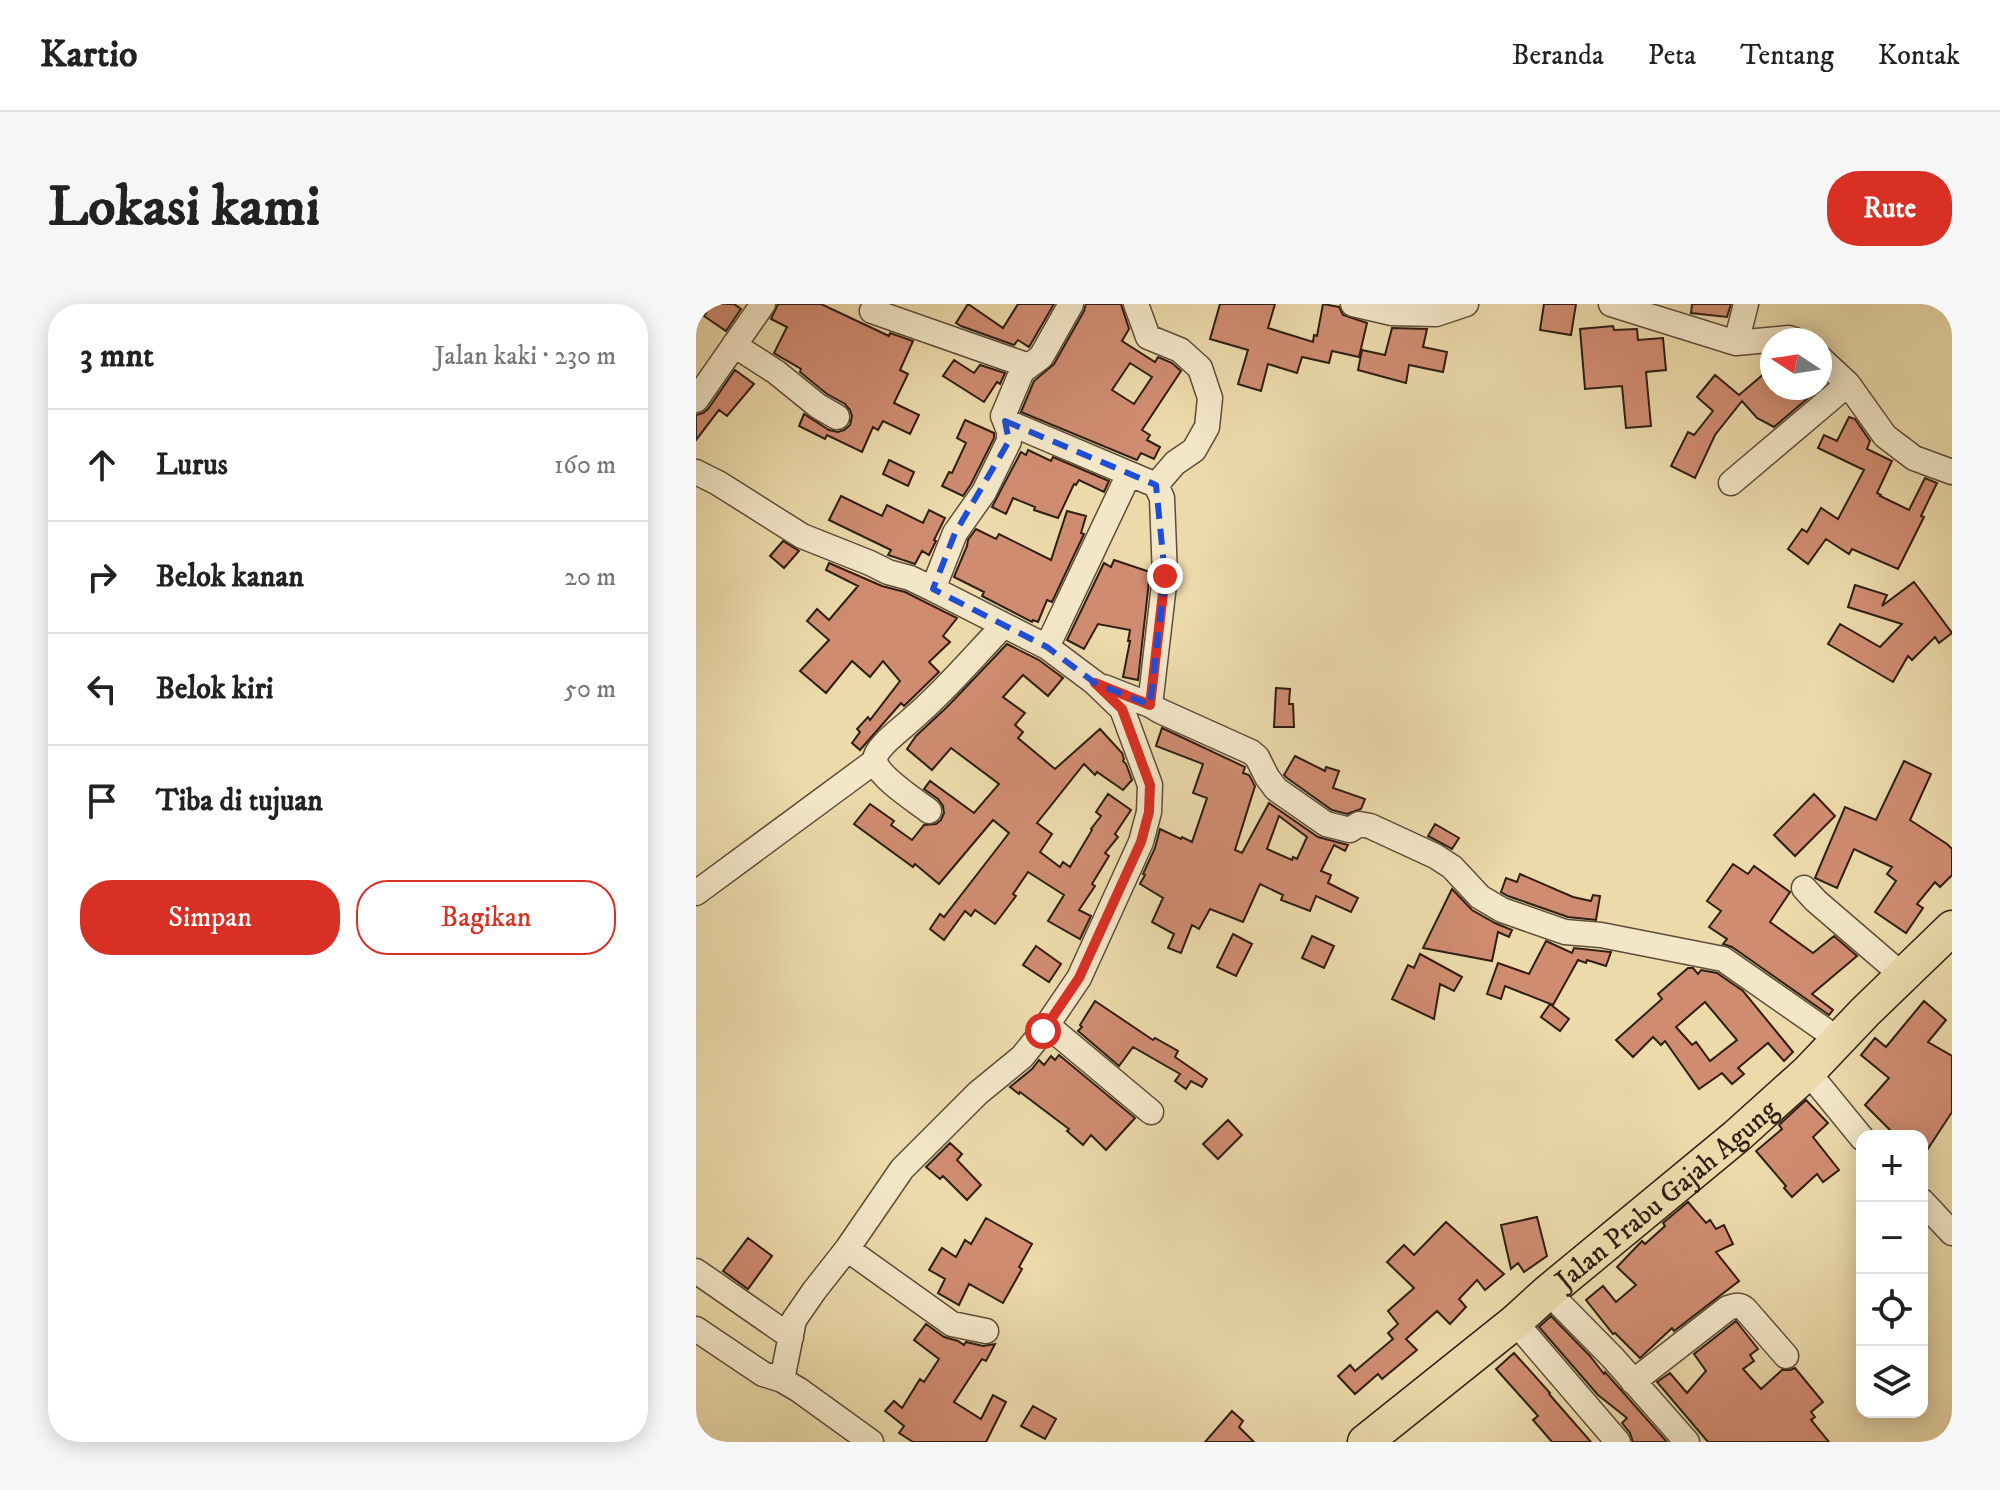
<!DOCTYPE html>
<html lang="id">
<meta charset="utf-8">
<style>
:root{--surface:#fff;--page:#f6f6f6;--text:#222;--muted:#767676;--line:#e0e0e0;--accent:#d93025}
body{margin:0;font-family:"IM FELL DW Pica",serif;background:var(--page);color:var(--text)}
.controls{position:absolute;right:24px;bottom:24px;display:grid;overflow:hidden;border-radius:16px;box-shadow:0 4px 20px #0003}
.controls button{width:72px;height:72px;display:grid;place-items:center;padding:0;border:0;border-bottom:2px solid var(--line);background:var(--surface);color:var(--text);font:40px sans-serif}
.compass{position:absolute;left:1064px;top:24px;width:72px;height:72px;border-radius:50%;background:var(--surface);box-shadow:0 4px 20px #0003;rotate:282deg}
.stop{position:absolute;width:24px;height:24px;margin:-18px;border:6px solid #d93025;border-radius:50%;background:#fff}
.stop.end{background:#d93025;border-color:#fff;box-shadow:0 2px 8px #0008}
.list{margin:0;padding:0;list-style:none}
h2{display:flex;justify-content:space-between;align-items:center;height:104px;margin:0;padding:0 32px;font-size:34px}
h2 small{font-size:26px;font-weight:400;color:var(--muted)}
.list li{display:grid;grid-template-columns:52px 1fr auto;gap:24px;align-items:center;box-sizing:border-box;height:112px;padding:0 32px;border-top:2px solid var(--line)}
.list b{display:block;font-size:30px;white-space:nowrap}
.list em{font-size:26px;font-style:normal;color:var(--muted)}
.actions{display:flex;gap:16px;padding:24px 32px}
.actions a{flex:1;padding:18px 0;border:2px solid var(--accent);border-radius:32px;text-align:center;font-size:28px;color:var(--accent)}
.actions .main{background:var(--accent);color:#fff}
.icon{flex:none;width:44px;height:44px;fill:none;stroke:currentColor;stroke-width:2;stroke-linecap:round;stroke-linejoin:round}
.map{position:relative;flex:none;width:1256px;height:1138px;overflow:hidden;border-radius:32px}
header{display:flex;align-items:center;gap:48px;box-sizing:border-box;height:112px;padding:0 40px;background:var(--surface);border-bottom:2px solid var(--line)}
header strong{font-size:38px}
nav{display:flex;gap:44px;margin-inline-start:auto;font-size:28px}
.intro{display:flex;align-items:center;justify-content:space-between;box-sizing:border-box;height:192px;padding:0 48px}
h1{margin:0;font-size:56px}
.button{padding:20px 36px;border-radius:32px;background:var(--accent);color:#fff;font-size:28px;font-weight:700}
main{display:flex;gap:48px;padding:0 48px}
aside{flex:1;background:var(--surface);border-radius:32px;box-shadow:0 4px 20px #0003}
.map>svg:first-child{display:block}
.building{fill:#d08c71;stroke:#2e1e13;stroke-width:2;fill-rule:evenodd}
.lines{fill:none;stroke-linecap:round;stroke-linejoin:round}
.minor-casing{stroke:#5e4d39;stroke-width:27}
.highway-casing{stroke:#2e1e13;stroke-width:37}
.minor{stroke:#f3e7c8;stroke-width:24}
.highway{stroke:#ecdaab;stroke-width:34}
.route{stroke:#d93025;stroke-width:10}
.marked{fill:none;stroke:#1d4ed8;stroke-width:6;stroke-dasharray:16 10;stroke-linejoin:round}
.labels{text-anchor:middle;stroke-width:6;stroke-linejoin:round;paint-order:stroke}
.street-label{font-size:28px;fill:#2e1e13;stroke:#f3e7c8}
</style>
<header>
<strong>Kartio</strong>
<nav><a>Beranda</a><a>Peta</a><a>Tentang</a><a>Kontak</a></nav>
</header>
<div class="intro"><h1>Lokasi kami</h1><a class="button">Rute</a></div>
<main>
<aside>
<h2>3 mnt<small>Jalan kaki · 230 m</small></h2>
<ul class="list">
<li><svg class="icon" aria-label="ahead" viewBox="0 0 24 24"><path d="M12 20V5M6 11l6-6 6 6"/></svg><div><b>Lurus</b></div><em>160 m</em></li>
<li><svg class="icon" aria-label="right" viewBox="0 0 24 24"><path d="M7 20v-9h11M14 6l5 5-5 5"/></svg><div><b>Belok kanan</b></div><em>20 m</em></li>
<li><svg class="icon" aria-label="left" viewBox="0 0 24 24"><path d="M17 20v-9H6M10 6l-5 5 5 5"/></svg><div><b>Belok kiri</b></div><em>50 m</em></li>
<li><svg class="icon" aria-label="arrive" viewBox="0 0 24 24"><path d="M6 21V4h12l-3 4 3 4H6"/></svg><div><b>Tiba di tujuan</b></div></li>
</ul>
<div class="actions"><a class="main">Simpan</a><a>Bagikan</a></div>
</aside>
<div class="map">
<svg width="1256" height="1138" viewBox="0 0 1256 1138">
<rect width="100%" height="100%" fill="#ecdaab"/>
<filter id="stains"><feTurbulence type="fractalNoise" baseFrequency=".0025" numOctaves="4"/><feColorMatrix values="0 0 0 0 .2 0 0 0 0 .09 0 0 0 0 .02 0 0 0 .5 -.17"/></filter>
<radialGradient id="worn" r=".72"><stop offset=".6" stop-color="#630" stop-opacity="0"/><stop offset="1" stop-color="#630" stop-opacity=".3"/></radialGradient>
<path class="building" d="M16 0H38L45 5 30 27 8 12Z
M82 0H125L193 32 194 29 217 37 204 66 212 70 198 99 223 111 214 130 187 117 182 126 177 123 166 148 131 131 129 135 103 122 108 110 133 126 142 128 148 126 154 121 156 112 154 106 149 100 131 90 104 68 105 65 78 49 91 23 75 15Z
M272 0 307 24 322 0H358L333 43 322 36 318 41 265 22 260 19Z
M390 0H425L433 25 426 37 459 58 462 53 476 59 485 67 446 126 454 131 451 136 464 143 458 155 445 149 441 156 325 108 338 77 358 60 388 7ZM434 59 456 73 438 100 416 86Z
M524 0H579L572 24 617 38 618 31 621 32 627 0 643 3 647 11 671 19 663 53 636 47 633 59 606 53 601 69 572 60 565 87 542 80 552 46 514 35Z
M848 0H880L875 31 844 26Z
M996 0H1035L1031 13 995 9Z
M917 22 918 26 941 25 942 36 967 34 970 66 950 68 955 122 930 124 926 82 889 85 884 25Z
M696 24 731 25 727 43 751 48 747 68 713 61 710 79 662 66 666 46 689 51Z
M258 56 278 69 284 61 309 69 304 80 301 78 288 98 247 72Z
M1076 63V84H1124L1078 123 1061 114 1046 97 1019 131 999 174 975 162 992 128 998 131 1017 107 1001 93 1019 71 1043 91Z
M39 66 58 80 31 112 23 106 0 136V111L7 109 12 105Z
M1153 113 1159 115 1174 137 1171 145 1196 157 1181 189 1185 191 1184 192 1213 206 1229 174 1241 179 1225 212 1228 213 1202 265 1156 245 1153 250 1130 235 1112 260 1092 245 1106 225 1111 228 1125 204 1142 215 1168 166 1122 144 1128 131 1141 137Z
M269 116 298 129V134L275 180 267 192 246 182 253 168 256 169 270 139 261 134Z
M332 146 355 157 357 153 413 177 408 188 383 176 380 181 378 180 362 214 338 206 339 203 317 194 310 210 296 203 325 148 330 151Z
M193 156 218 168 212 182 187 170Z
M145 192 186 212 191 201 227 219 233 206 249 214 238 236 240 237 233 251 226 247 219 260 192 251 195 246 133 216Z
M371 207 390 212 385 229 388 230 356 298 351 296 342 318 337 316 336 318 286 292 288 288 258 273 271 242 272 236 280 225 300 235 303 230 355 256Z
M87 237 103 247 88 264 74 252Z
M418 256 454 268 442 376 427 373 434 337H432L434 326 402 320 388 345 371 336 408 259 415 263Z
M133 259 186 282 209 288 261 314 247 332 254 338 233 358 243 368 208 402 205 399 164 446 156 439 164 428 161 425 172 413 174 416 204 377 187 357 174 373 156 357 130 389 104 367 133 336 111 317 121 305 133 316 162 282 130 266Z
M1218 278 1256 329 1243 339 1239 333 1216 356 1212 352 1197 378 1132 340 1144 320 1184 343 1206 320 1152 303 1159 281 1191 291 1186 302Z
M311 340 343 356 367 374 352 392 327 371 307 393 329 409 319 421 327 428 322 434 359 465 404 425 426 449 428 455 427 457 430 460 436 476 427 486 401 468 399 471 388 460 341 519 356 530 344 548 364 563 367 558 374 563 396 526 395 525 405 512 400 508 412 490 435 506 419 530 422 533 409 549 413 552 396 580 399 582 383 606 395 612 384 635 352 617 368 591 332 568 317 590 320 592 299 620 279 606 275 612 269 607 248 636 234 625 244 610 248 613 313 529 297 516 243 580 219 560 217 563 158 520 174 500 198 517 195 521 216 536 228 521 240 520 245 516 248 509 247 502 242 495 228 485 234 477 278 509 303 480 255 444 236 466 211 445 220 432 251 403Z
M580 384 594 385 593 400H597L598 423H578Z
M466 424 549 463 547 469 553 471 559 482 539 546 546 549 573 499 622 533 652 541 649 547 638 541 625 567 635 571 632 579 662 594 655 608 620 592 614 607 585 596 587 591 564 580 547 618 514 605 503 625 496 621 485 649 472 644 478 630 456 618 467 594 444 580 449 571 447 570 459 544 464 525 485 535 486 533 496 538 511 494 497 489 507 460 460 442ZM583 512 611 533 601 555 597 553 596 556 571 545Z
M599 452 629 467 630 463 643 467 637 484 669 495 665 505 651 510 636 506 591 474 588 471Z
M1208 457 1235 470 1214 516 1251 540 1256 545V571L1244 583 1239 578 1221 600 1227 604 1210 629 1179 608 1200 577 1191 570 1196 563 1158 545 1141 584 1119 574 1149 503 1180 516Z
M1118 490 1139 512 1099 552 1078 531Z
M739 520 763 534 756 545 732 532Z
M1037 560 1052 570 1058 562 1094 588 1074 618 1117 649 1138 632 1161 652 1116 690 1137 706 1133 711 1036 643 1027 640 1031 635 1013 623 1025 607 1011 597Z
M824 570 877 593 895 597 897 591 904 592 900 616 872 613 812 592 805 588 810 574 821 578Z
M756 585 776 606 799 619 816 626 813 633 802 628 796 657 727 644Z
M537 630 556 640 540 672 521 663Z
M616 632 638 642 628 664 606 654Z
M850 637 876 649 878 644 915 648 910 662 891 656 890 659 882 656 857 701 809 682 805 695 791 690 802 659 833 670Z
M340 642 365 660 353 678 327 661Z
M724 650 766 673 758 687 744 680 738 715 696 695 712 661 718 664Z
M992 664H997L1002 670 1005 666 1021 669 1047 687 1097 748 1088 757 1072 739 1042 764 1048 770 1036 780 1026 769 1003 785 969 737 965 741 957 733 937 753 920 736 966 695 962 690ZM1009 698 1041 736 1014 757 1000 738 996 741 980 723Z
M399 697 457 736 459 734 482 747 479 753 511 775 506 783 495 777 490 785 479 777 484 770 437 743 423 762 382 727 386 723 384 721Z
M1228 697 1250 716 1232 738 1256 752V808L1226 854V832H1200L1169 801 1193 774 1165 751 1179 734 1190 743Z
M854 700 873 715 864 727 845 713Z
M363 751 439 814 410 846 395 831 387 841 371 827 373 825 324 788 323 790 314 783 336 765 343 756 348 761 355 752 359 756Z
M1110 796 1132 819 1117 833 1143 866 1127 878 1121 870 1096 893 1088 884 1090 882 1060 847 1086 825 1083 821Z
M532 816 546 831 522 855 507 840Z
M254 839 266 850 261 856 285 881 271 896 247 872 244 875 230 863Z
M992 898 1010 919 1014 916 1020 925 1028 921 1037 940 1020 948 1043 977 978 1027 976 1024 944 1054 919 1029 917 1030 890 996 907 982 920 998 940 981 921 963 946 937 949 940 969 922 967 919Z
M841 913 851 952 828 968 822 959 815 965 805 921Z
M290 914 336 940 323 963 326 965 307 999 273 980 263 1001 242 989 249 975 233 966 246 944 260 953 269 936 275 940Z
M750 918 808 970 789 986 781 976 763 995 770 1003 754 1020 741 1007 710 1035 721 1046 686 1075 682 1070 659 1090 642 1072 654 1061 659 1067 697 1035 692 1029 702 1020 692 1007 718 984 691 958 708 941 718 951Z
M52 934 76 952 52 985 27 967Z
M855 1012 894 1052 908 1070 909 1068 971 1138H937L934 1129 926 1119 931 1114 902 1091 843 1023Z
M1040 1017 1062 1045 1054 1051 1058 1057 1047 1065 1065 1085 1086 1066H1094L1099 1064 1127 1098 1115 1108 1119 1113 1115 1116 1133 1138H1012L961 1078 974 1069 991 1089 1010 1067 998 1050Z
M230 1020 248 1033 262 1037 268 1041 270 1038 287 1042 299 1040 290 1057 286 1055 258 1098 285 1115 297 1091 310 1098 290 1138H217L203 1129 208 1122 189 1107 198 1097 206 1104 224 1075 228 1078 243 1055 218 1036Z
M818 1049 854 1089 853 1090 895 1138H856L837 1116 842 1112 800 1065Z
M337 1102 360 1115 349 1135 325 1122Z
M536 1107 547 1117 543 1123 558 1138H509Z"/>
<g class="lines">
<defs>
<path id="minor" d="M375 0 345 53 326 67 307 112 309 117 460 181 466 194 469 272 454 401
M440 0 452 33 484 46 504 64 514 94 511 123 498 146 479 159 460 181
M657 0 696 9 740 10 770 0
M915 0 1040 39 1093 34 1099 36
M176 7 333 62
M1040 39 1050 0
M38 41 80 68 122 102 141 113
M1124 54 1152 80 1189 132 1218 154 1256 168
M0 96 67 0
M0 168 22 179 106 232 174 259 192 268 214 274 237 285
M1035 179 1152 80
M351 343 433 170
M408 383 454 401 464 407 555 448 561 453 571 473 580 485 630 520 654 526 663 520 674 522 739 552 756 563 784 593 806 606 869 628 905 631 1027 655 1143 736
M233 507C220 497 181 472 179 456 178 444 208 423 216 415 249 387 278 352 308 321
M1108 584 1120 597 1206 671
M0 589 179 457
M351 721 455 808
M1112 768 1166 834
M1226 897 1256 929
M151 945 256 1020 290 1027
M0 967 95 1033
M852 988 917 1054 991 1138
M819 1018 922 1138
M0 1025 67 1070 86 1076
M937 1078 1032 1004C1039 1002 1043 1000 1049 1005L1090 1052
M175 1138 103 1086 86 1076 98 1016 118 987 151 945 206 865 282 789 326 753 347 727 383 674 445 538 453 508 454 481 426 405 399 379 351 343 237 285 259 229 288 188 313 137V127L309 117"/>
<g id="highway">
<path id="s1" d="M669 1138 819 1018 852 988 1042 831 1112 768 1169 708 1256 624"/>
</g>
</defs>
<use href="#minor" class="minor-casing"/>
<use href="#highway" class="highway-casing"/>
<use href="#minor" class="minor"/>
<use href="#highway" class="highway"/>
</g>
<g class="lines">
<path class="route" d="M347 727 383 674 445 538 453 508 454 481 426 405 399 379 454 401 469 272"/>
</g>
<path class="marked" d="M309 117 460 181 469 272 454 401 399 379 351 343 237 285 259 229 313 137Z"/>
<g class="labels">
<g class="street-label">
<text dy="10" stroke="none"><textPath href="#s1" startOffset="390">Jalan Prabu Gajah Agung</textPath></text>
</g>
</g>
<rect width="100%" height="100%" filter="url(#stains)"/>
<rect width="100%" height="100%" fill="url(#worn)"/>
</svg>
<div class="controls">
<button>+</button>
<button>−</button>
<button><svg class="icon" aria-label="locate" viewBox="0 0 24 24"><circle cx="12" cy="12" r="6"/><path d="M12 2v4M12 18v4M2 12h4M18 12h4"/></svg></button>
<button><svg class="icon" aria-label="layers" viewBox="0 0 24 24"><path d="M12 4l9 5-9 5-9-5zM3 14l9 5 9-5"/></svg></button>
</div>
<svg class="compass" viewBox="-18 -18 36 36"><path d="M0-13l5 13h-10z" fill="#e53935"/><path d="M0 13l5-13h-10z" fill="#767676"/></svg>
<div class="stop" style="left:347px;top:727px"></div>
<div class="stop end" style="left:469px;top:272px"></div>
</div>
</main>
